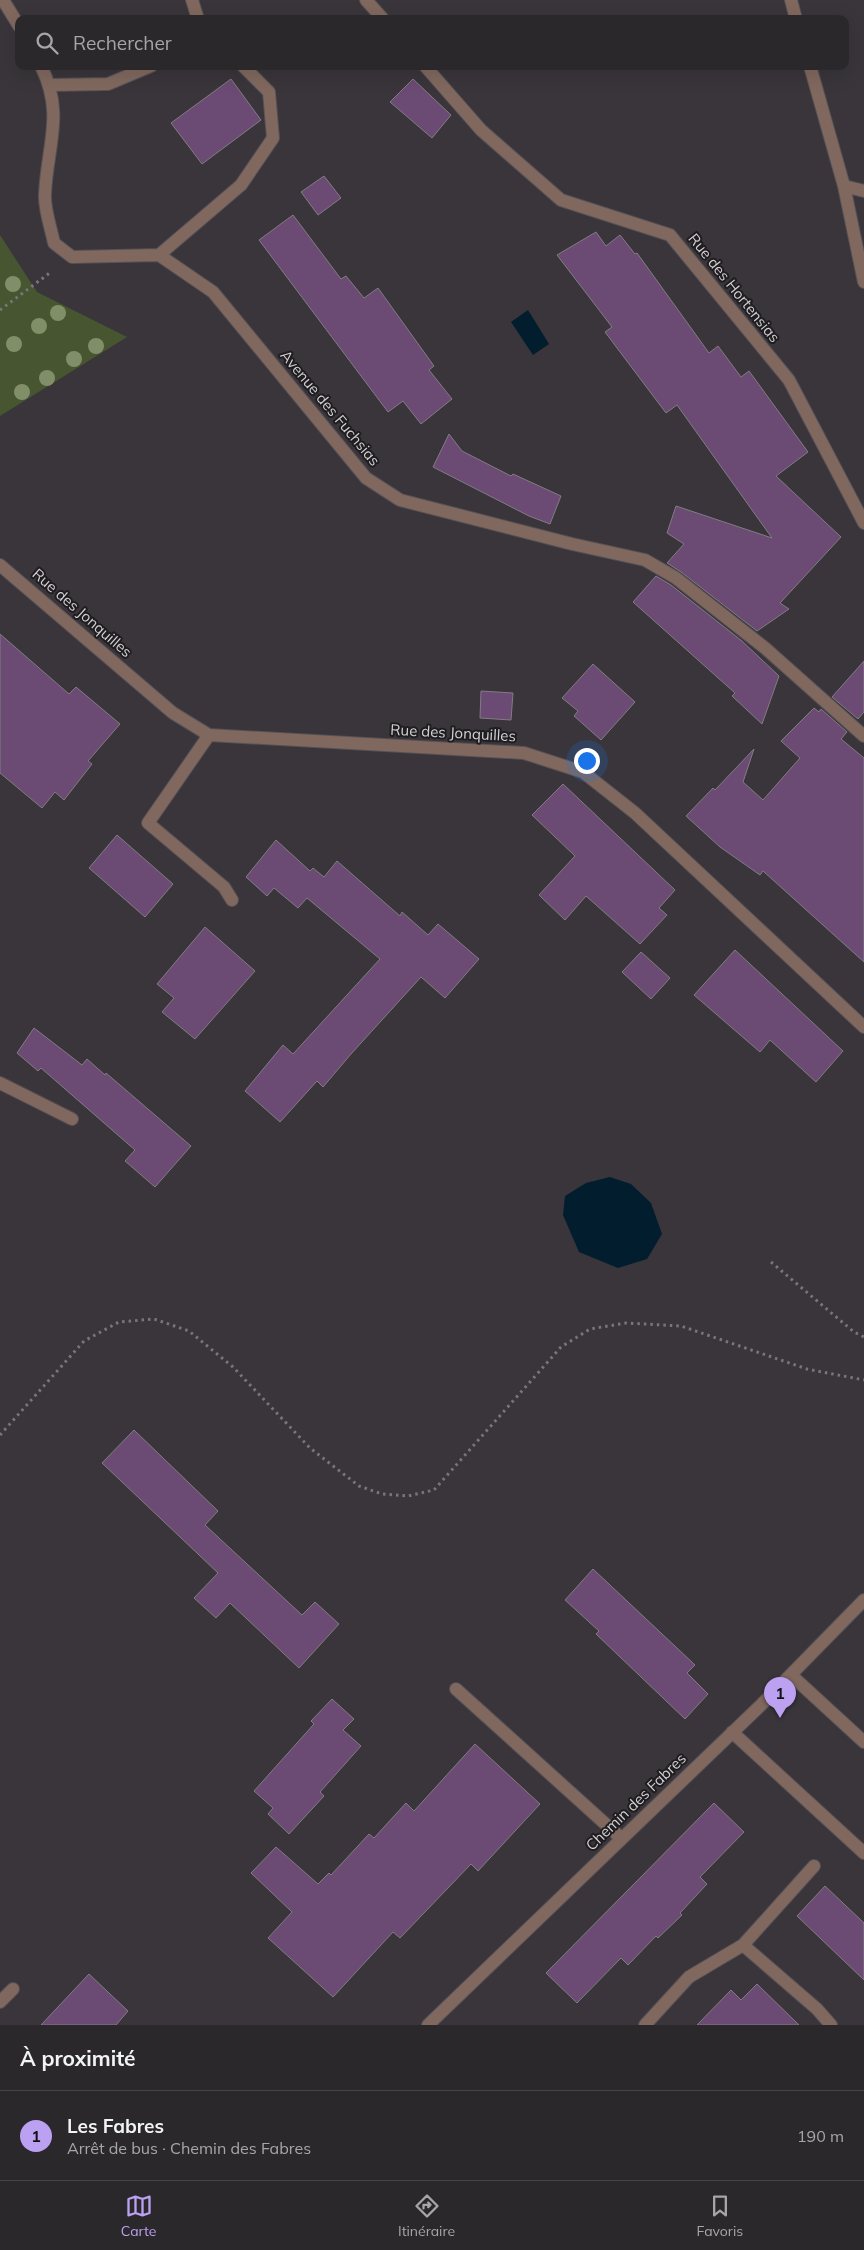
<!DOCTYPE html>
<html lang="fr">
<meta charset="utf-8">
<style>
:root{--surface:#2b282c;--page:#373438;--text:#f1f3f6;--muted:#a6a6a9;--line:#474448;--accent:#bca0f2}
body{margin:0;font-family:Mulish,sans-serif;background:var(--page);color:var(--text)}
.you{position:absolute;left:586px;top:760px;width:18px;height:18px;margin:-12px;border:4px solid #fff;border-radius:50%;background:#1a73e8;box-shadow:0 0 0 8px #1a73e833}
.badge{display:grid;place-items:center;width:32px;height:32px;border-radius:50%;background:var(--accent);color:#111;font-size:16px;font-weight:700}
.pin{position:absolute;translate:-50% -41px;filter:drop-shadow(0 1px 2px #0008)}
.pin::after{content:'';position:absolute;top:26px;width:18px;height:15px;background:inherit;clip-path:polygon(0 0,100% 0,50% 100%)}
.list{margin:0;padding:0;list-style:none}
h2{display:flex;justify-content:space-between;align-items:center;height:65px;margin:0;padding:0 20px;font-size:21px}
h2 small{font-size:16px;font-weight:400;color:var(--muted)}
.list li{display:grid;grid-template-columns:32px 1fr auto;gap:15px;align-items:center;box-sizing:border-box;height:90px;padding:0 20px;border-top:1px solid var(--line)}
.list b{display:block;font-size:19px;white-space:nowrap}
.list p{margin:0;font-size:16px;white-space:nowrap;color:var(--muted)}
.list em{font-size:16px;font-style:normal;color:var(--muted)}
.icon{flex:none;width:28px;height:28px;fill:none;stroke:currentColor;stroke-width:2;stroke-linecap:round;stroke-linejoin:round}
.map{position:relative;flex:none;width:864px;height:2025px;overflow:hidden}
.search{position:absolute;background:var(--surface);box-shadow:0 5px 20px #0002;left:15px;right:15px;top:15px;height:55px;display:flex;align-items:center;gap:12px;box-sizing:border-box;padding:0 18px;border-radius:10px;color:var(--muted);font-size:19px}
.sheet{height:155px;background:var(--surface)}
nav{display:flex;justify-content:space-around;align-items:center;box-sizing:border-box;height:70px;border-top:1px solid var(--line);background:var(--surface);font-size:14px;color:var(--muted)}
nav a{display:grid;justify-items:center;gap:2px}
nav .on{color:var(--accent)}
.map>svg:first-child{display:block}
.green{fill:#475631}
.water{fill:#021d2d}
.building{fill:#6b4b73;stroke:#817c83}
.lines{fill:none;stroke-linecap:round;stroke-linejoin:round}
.minor-casing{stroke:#555156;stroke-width:14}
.path{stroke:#79757a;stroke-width:3;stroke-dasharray:2.5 4;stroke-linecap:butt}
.minor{stroke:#80685e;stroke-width:12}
.tree{fill:#808f68}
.labels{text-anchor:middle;stroke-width:4;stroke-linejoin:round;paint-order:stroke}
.street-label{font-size:15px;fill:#d3d0d4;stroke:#1f1d20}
</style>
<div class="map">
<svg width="864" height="2025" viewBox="0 0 864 2025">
<rect width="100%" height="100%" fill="#39353a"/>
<path class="green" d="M0 235 37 292 127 337 0 416Z"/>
<path class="water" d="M528 310 549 344 533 355 511 322Z
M610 1177 631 1184 651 1203 662 1234 647 1259 618 1268 579 1252 563 1215 565 1196 586 1183Z"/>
<path class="building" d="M231 79 261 120 202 164 171 123Z
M413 79 451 115 432 138 390 102Z
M324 176 341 198 318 215 301 192Z
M293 215 341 279 346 276 364 298 378 288 434 366 429 370 452 399 421 424 403 401 388 412 259 240Z
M596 232 606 246 620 235 635 254 637 253 709 353 718 346 741 377 749 371 808 452 776 476 841 537 780 603 789 609 757 631 681 572 667 563 684 544 667 533 676 506 772 538 677 405 666 413 605 332 612 327 557 255Z
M449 434 462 451 511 476 513 474 561 496 550 524 529 516 433 467Z
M656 576 671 585 742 641 779 676 762 724 732 696 735 693 633 602Z
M0 634 69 694 76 687 120 724 88 761 92 764 64 800 55 792 42 808 0 773Z
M864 661V712L858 719 832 697Z
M593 664 635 702 601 740 574 716 578 711 562 698Z
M481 691 513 693 511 720 480 718Z
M814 708 819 712 821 709 847 732 841 739 864 758V962L763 871 760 875 720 847 686 816 713 788 715 790 754 749 743 782 763 800 800 758 781 741Z
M563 784 675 890 659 908 667 915 640 944 586 896 565 920 539 895 575 856 532 815Z
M117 835 173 884 145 917 89 868Z
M276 840 310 871 313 868 324 877 337 861 400 916 402 912 428 935 438 924 479 959 445 998 421 977 351 1054 323 1087 317 1081 280 1122 245 1091 283 1045 293 1054 380 959 307 898 298 908 274 888 267 896 246 877Z
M205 927 255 971 195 1039 162 1012 174 998 157 984Z
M735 950 843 1051 816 1082 770 1040 760 1052 694 995Z
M641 952 670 978 651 999 622 972Z
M34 1028 82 1065 87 1059 105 1075 106 1073 191 1146 155 1187 125 1161 135 1150 41 1068 38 1071 17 1053Z
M134 1430 218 1511 205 1525 302 1615 315 1602 339 1624 299 1668 230 1603 216 1618 194 1598 218 1573 102 1463Z
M593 1569 695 1665 687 1673 708 1694 685 1719 596 1634 599 1631 565 1600Z
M332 1699 354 1719 343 1730 361 1746 320 1792 324 1796 289 1834 268 1814 273 1808 254 1791 314 1724 311 1721Z
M475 1744 540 1804 478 1871 471 1864 400 1938 393 1932 333 1997 268 1938 292 1912 251 1873 276 1847 318 1884 329 1873 331 1875 369 1834 374 1838 406 1803 414 1811Z
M714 1803 744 1832 700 1877 707 1884 680 1913 682 1915 658 1938 656 1936 628 1965 621 1958 577 2003 546 1973Z
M825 1886 864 1923V1980L797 1916Z
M89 1974 128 2011 116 2025H41Z
M757 1984 799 2025H697L731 1990 741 2000Z"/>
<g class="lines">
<defs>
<path id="minor" d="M3 0 19 26
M192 0 198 19
M366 0 383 19
M791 0 796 19
M41 66C65 114 47 146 45 194 44 209 51 228 54 243L72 257 159 255 213 292 366 478 400 500 572 544 645 560 676 578 765 648 864 736
M425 66 481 130 561 200 670 235 789 380 864 523
M810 66 844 186 864 282
M50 85 108 84 151 66
M844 186 864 191
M159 255 241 185 273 138 269 92 243 66
M0 565 173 713 209 735 524 753 583 772 635 813 864 1027
M209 735 148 823 224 887 232 900
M0 1083 72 1119
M791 1675 864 1742
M456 1689 621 1838
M732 1732 864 1853
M743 1945 817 2009 831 2025
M0 2002 13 1989
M428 2025 762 1704 864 1600
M645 2025 689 1977 743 1945 814 1866"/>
</defs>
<use href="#minor" class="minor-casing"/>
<path class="path" d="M0 310 51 272
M771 1262 854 1332 864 1337
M0 1435 84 1341 119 1322 154 1319 189 1331 233 1367 310 1448 359 1486 382 1494 408 1496 434 1490 561 1347 590 1329 626 1323 681 1326 807 1369 864 1380"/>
<use href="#minor" class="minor"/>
</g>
<g class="tree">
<circle cx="13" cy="284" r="8"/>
<circle cx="58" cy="313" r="8"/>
<circle cx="39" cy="326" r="8"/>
<circle cx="14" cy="344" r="8"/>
<circle cx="96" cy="346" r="8"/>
<circle cx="74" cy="359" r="8"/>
<circle cx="47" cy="378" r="8"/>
<circle cx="22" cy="392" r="8"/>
</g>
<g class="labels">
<g class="street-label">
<text transform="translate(734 288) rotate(51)" y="5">Rue des Hortensias</text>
<text transform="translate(330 408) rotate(50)" y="5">Avenue des Fuchsias</text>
<text transform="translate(82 613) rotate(41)" y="5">Rue des Jonquilles</text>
<text transform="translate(453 733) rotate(3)" y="5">Rue des Jonquilles</text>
<text transform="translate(636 1802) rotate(-44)" y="5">Chemin des Fabres</text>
</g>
</g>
</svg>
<div class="you"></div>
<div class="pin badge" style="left:780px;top:1718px">1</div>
<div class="search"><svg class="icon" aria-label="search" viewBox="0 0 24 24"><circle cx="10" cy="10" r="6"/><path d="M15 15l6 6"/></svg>Rechercher</div>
</div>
<section class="sheet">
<h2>À proximité<small></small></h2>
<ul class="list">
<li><span class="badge">1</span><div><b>Les Fabres</b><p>Arrêt de bus · Chemin des Fabres</p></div><em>190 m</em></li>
</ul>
</section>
<nav>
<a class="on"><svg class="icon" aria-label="map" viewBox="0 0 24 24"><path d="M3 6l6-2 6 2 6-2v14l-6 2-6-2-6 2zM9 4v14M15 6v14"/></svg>Carte</a>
<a><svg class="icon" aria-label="directions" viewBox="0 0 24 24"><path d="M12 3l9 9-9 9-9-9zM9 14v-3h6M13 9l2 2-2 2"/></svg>Itinéraire</a>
<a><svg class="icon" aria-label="saved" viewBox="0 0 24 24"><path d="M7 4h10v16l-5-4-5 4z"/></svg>Favoris</a>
</nav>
